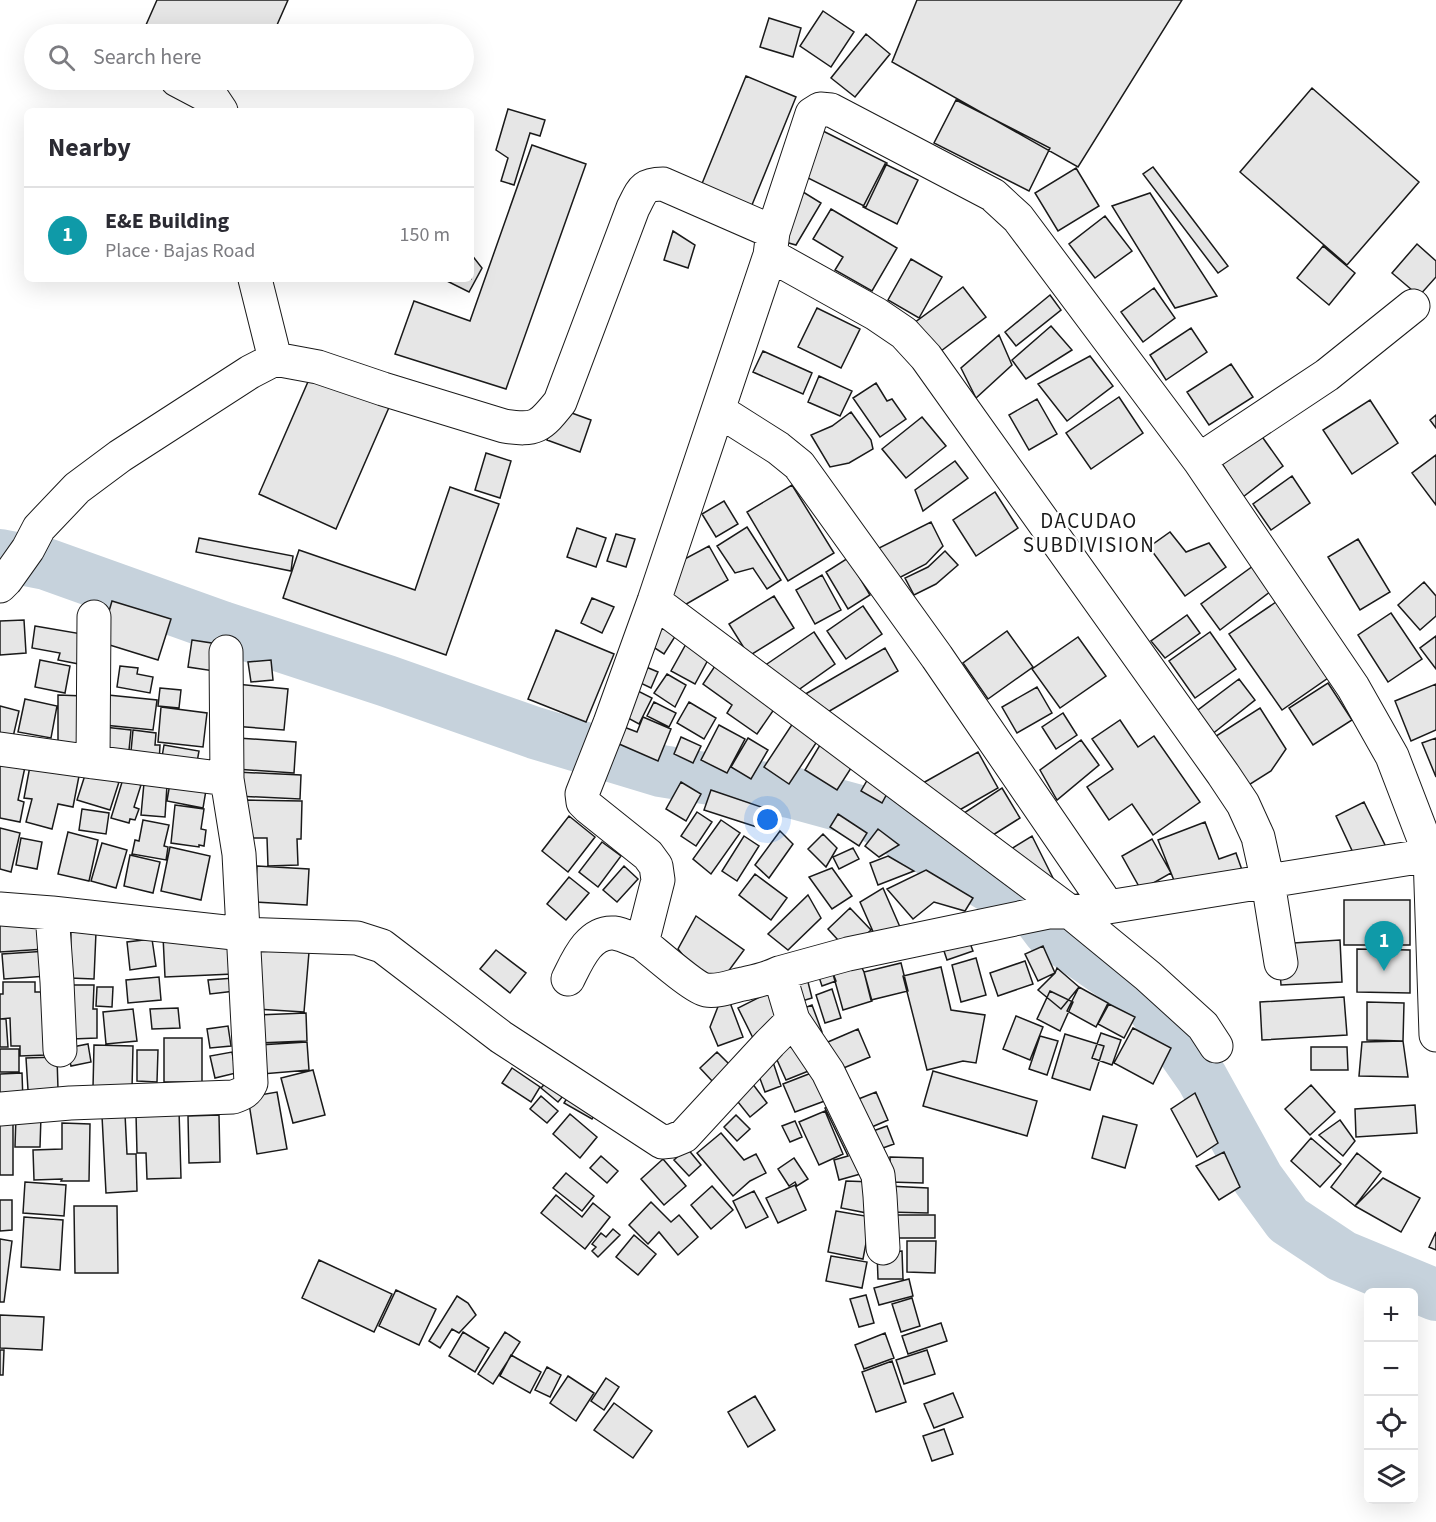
<!DOCTYPE html>
<meta charset="utf-8">
<style>
:root{--surface:#fff;--page:#f7f7f7;--text:#2b2b33;--muted:#7c7c81;--line:#e1e1e2;--accent:#1a73e8}
body{margin:0;font-family:"Source Sans 3",sans-serif;background:var(--page);color:var(--text)}
.controls{position:absolute;right:18px;bottom:18px;display:grid;overflow:hidden;border-radius:9px;box-shadow:0 6px 24px #0002}
.controls button{width:54px;height:54px;display:grid;place-items:center;padding:0;border:0;border-bottom:2px solid var(--line);background:var(--surface);color:var(--text);font:30px sans-serif}
.you{position:absolute;left:768px;top:820px;width:21px;height:21px;margin:-15px;border:4px solid #fff;border-radius:50%;background:#1a73e8;box-shadow:0 0 0 9px #1a73e833}
.badge{display:grid;place-items:center;width:39px;height:39px;border-radius:50%;background:var(--accent);color:#fff;font-size:20px;font-weight:700}
.pin{position:absolute;translate:-50% -50px;filter:drop-shadow(0 2px 3px #0008)}
.pin::after{content:'';position:absolute;top:32px;width:21px;height:18px;background:inherit;clip-path:polygon(0 0,100% 0,50% 100%)}
.list{margin:0;padding:0;list-style:none}
h2{display:flex;justify-content:space-between;align-items:center;height:78px;margin:0;padding:0 24px;font-size:26px}
h2 small{font-size:20px;font-weight:400;color:var(--muted)}
.list li{display:grid;grid-template-columns:39px 1fr auto;gap:18px;align-items:center;box-sizing:border-box;height:96px;padding:0 24px;border-top:2px solid var(--line)}
.list b{display:block;font-size:22px;white-space:nowrap}
.list p{margin:0;font-size:20px;white-space:nowrap;color:var(--muted)}
.list em{font-size:20px;font-style:normal;color:var(--muted)}
.icon{flex:none;width:33px;height:33px;fill:none;stroke:currentColor;stroke-width:2;stroke-linecap:round;stroke-linejoin:round}
.map{position:relative;flex:none;width:1436px;height:1522px;overflow:hidden}
.search{position:absolute;background:var(--surface);box-shadow:0 6px 24px #0002;left:24px;top:24px;width:450px;height:66px;display:flex;align-items:center;gap:15px;box-sizing:border-box;padding:0 21px;border-radius:33px;color:var(--muted);font-size:22px}
.panel{position:absolute;background:var(--surface);box-shadow:0 6px 24px #0002;left:24px;top:108px;width:450px;height:174px;border-radius:9px}
.map>svg:first-child{display:block}
.lines{fill:none;stroke-linecap:round;stroke-linejoin:round}
.river{stroke:#c6d2dc;stroke-width:52}
.building{fill:#e6e6e6;stroke:#1a1a1a;stroke-width:1.5}
.minor-casing{stroke:#1a1a1a;stroke-width:35}
.minor{stroke:#fff;stroke-width:33}
.labels{text-anchor:middle;stroke-width:4.5;stroke-linejoin:round;paint-order:stroke}
.neighbourhood-label{font-size:21px;letter-spacing:1.5px;fill:#1a1a1a;stroke:#fff}
</style>
<div class="map">
<svg width="1436" height="1522" viewBox="0 0 1436 1522">
<rect width="100%" height="100%" fill="#fff"/>
<g class="lines">
<path class="river" d="M0 555 46 564 222 627 387 681 535 733 661 771 790 792 867 813 993 888 1025 899 1049 931 1147 999 1202 1078 1258 1179 1288 1220 1342 1256 1436 1295"/>
</g>
<path class="building" d="M157 0H288L273 34H142Z
M917 0H1182L1078 167 892 62Z
M823 11 854 32 831 67 800 46Z
M769 18 801 28 793 57 760 47Z
M866 34 890 54 855 97 831 78Z
M746 76 796 97 743 227 701 186Z
M236 80H255L252 86Z
M1312 88 1419 182 1347 265 1240 172Z
M956 100 1050 148 1029 191 934 143Z
M508 109 545 120 540 136 530 133 514 185 501 181 508 158 496 150Z
M823 131 887 163 866 207 802 175Z
M532 145 586 164 506 389 395 354 414 301 470 321Z
M885 164 918 180 897 224 863 207Z
M1153 167 1228 266 1218 273 1143 174Z
M1076 168 1099 206 1058 231 1035 193Z
M795 187 821 203 796 245 778 240Z
M1150 193 1217 296 1175 308 1112 206Z
M831 209 897 248 872 291 835 270 843 257 813 239Z
M1105 216 1132 251 1095 278 1069 244Z
M673 231 695 245 688 268 664 260Z
M1417 244 1436 261V277L1419 296 1392 273Z
M1323 246 1355 273 1329 305 1297 278Z
M471 254 482 268 469 292 443 279H471Z
M911 259 942 277 919 318 888 300Z
M963 287 986 317 937 354 914 323Z
M1154 288 1175 318 1143 342 1121 312Z
M1050 295 1061 310 1016 346 1005 332Z
M817 308 860 329 841 368 798 347Z
M1051 326 1072 350 1026 379 1012 360Z
M1191 328 1207 352 1166 380 1150 355Z
M999 335 1012 365 976 398 961 368Z
M763 351 812 373 803 394 753 372Z
M1090 356 1113 386 1067 421 1038 384Z
M1231 364 1253 397 1209 425 1187 392Z
M314 368 394 396 336 529 259 494Z
M819 376 852 391 840 416 808 402Z
M876 383 887 401 892 399 906 419 880 437 853 398Z
M1119 397 1143 433 1091 469 1066 433Z
M1037 399 1057 434 1029 450 1009 415Z
M1370 400 1398 443 1352 474 1323 430Z
M558 408 591 420 580 452 547 440Z
M851 412 871 440 873 449 849 463 830 467 811 435 832 426Z
M1436 415V428L1430 420Z
M922 417 946 446 906 478 882 449Z
M1258 431 1283 466 1243 497 1221 462Z
M486 453 511 461 500 498 475 490Z
M1436 455V505L1412 473Z
M955 461 968 478 923 511 915 490Z
M1292 476 1310 503 1271 530 1253 504Z
M792 485 834 553 788 581 747 512Z
M450 487 499 504 446 655 283 598 299 550 415 590Z
M995 492 1018 528 976 556 953 520Z
M724 501 738 524 716 537 702 514Z
M931 522 943 546 926 564 895 580 879 548Z
M747 527 781 580 767 589 753 568 735 573 717 546Z
M577 528 606 538 596 567 567 557Z
M1170 532 1186 552 1209 543 1226 567 1185 596 1149 547Z
M616 534 635 539 626 567 607 561Z
M199 538 293 556 291 571 196 552Z
M1358 539 1390 592 1360 610 1328 557Z
M709 546 728 580 676 610 662 597 679 562Z
M945 551 958 565 936 584 914 595 905 578 928 567Z
M848 558 870 595 848 609 826 572Z
M1253 566 1271 591 1220 630 1201 604Z
M822 575 841 610 815 624 796 590Z
M1424 582 1436 596V616L1420 630 1398 605Z
M774 596 794 628 749 656 729 624Z
M592 598 614 607 602 633 581 623Z
M112 601 171 619 158 660 100 642Z
M1276 602 1328 678 1282 710 1229 634Z
M863 606 882 634 846 659 827 631Z
M1391 613 1422 659 1388 682 1358 635Z
M1187 615 1200 633 1165 658 1151 641Z
M24 620 26 653 0 655V621Z
M660 624 676 635 664 654 647 643Z
M35 626 88 635 84 665 58 660 60 653 32 648Z
M556 630 614 654 586 722 528 699Z
M1007 631 1033 667 988 699 963 663Z
M814 632 835 664 794 693 764 666Z
M1210 632 1236 669 1195 698 1169 661Z
M1436 636V669L1420 648Z
M1078 637 1106 676 1060 708 1032 669Z
M192 640 218 644 214 671 188 667Z
M686 644 709 658 695 684 671 671Z
M885 648 898 671 821 716 802 696Z
M40 660 70 666 65 693 35 687Z
M271 660 273 680 251 682 248 662Z
M639 664 658 672 651 688 632 679Z
M120 666 138 668 137 674 153 677 150 693 117 687Z
M715 666 775 708 757 734 727 713 732 705 703 684Z
M667 674 686 685 675 707 654 693Z
M1239 679 1255 700 1211 735 1194 713Z
M1328 683 1352 720 1313 745 1289 708Z
M236 684 288 689 284 730 232 726Z
M1436 684V730L1411 741 1395 701Z
M628 686 652 698 639 724 615 711Z
M1037 687 1052 713 1017 733 1002 707Z
M160 688 181 690 179 708 158 706Z
M58 695 84 696V746H58Z
M108 695 157 700 153 730 104 725Z
M25 699 57 706 51 738 18 732Z
M654 702 676 713 669 727 647 716Z
M689 702 716 718 704 739 677 723Z
M0 706 19 711 13 737 0 734Z
M161 707 207 713 203 747 158 742Z
M1260 708 1286 749 1271 771 1244 788 1213 738Z
M1063 713 1077 735 1056 749 1042 727Z
M643 717 671 729 658 761 610 740 616 724 637 732Z
M1120 720 1138 747 1154 736 1200 802 1153 835 1132 804 1109 820 1087 787 1113 769 1092 739Z
M793 723 818 740 789 784 764 767Z
M719 725 745 739 727 773 701 760Z
M104 727 131 730 128 760 101 757Z
M133 730 156 733 155 745H160L159 764 130 762Z
M681 737 701 746 693 763 674 754Z
M238 738 296 742 294 773 236 769Z
M748 738 768 750 751 779 731 767Z
M1436 738V777L1422 743Z
M1081 740 1099 765 1057 800 1040 770Z
M164 745 199 751 195 773 160 769Z
M820 745 853 765 837 790 805 770Z
M978 752 998 788 956 812 923 783Z
M1 762 25 767 18 800 24 802 20 822 0 818V767Z
M30 766 79 776 73 807 58 804 52 829 26 822 32 799 24 798Z
M86 772 119 782 110 810 77 800Z
M237 772 301 775 300 799 236 796Z
M869 777 890 788 882 803 861 791Z
M123 779 141 785 134 807 139 809 135 820 130 819 129 823 111 818Z
M681 782 701 794 686 821 666 809Z
M144 783 167 785 165 817 141 815Z
M170 783 206 790 203 808 167 801Z
M1002 788 1020 818 993 835 964 813Z
M711 790 767 809 760 828 704 810Z
M245 800 302 801 301 839H297L298 865 268 866 267 838H245Z
M1364 802 1385 845 1356 859 1336 816Z
M175 805 204 809 201 829 206 830 204 846 199 845V847L171 843Z
M82 809 109 813 106 834 79 830Z
M697 812 712 822 696 846 681 836Z
M838 814 867 833 859 846 830 827Z
M569 816 595 837 568 872 542 851Z
M143 820 169 825 164 846 168 847 166 860 132 854 135 840 139 841Z
M721 820 740 833 711 874 693 859Z
M1205 822 1219 859 1236 853 1242 870 1177 888 1158 840Z
M0 828 20 833 11 872 0 869Z
M878 829 899 845 879 857 865 846Z
M780 831 793 844 769 878 755 865Z
M68 832 98 840 89 881 58 874Z
M823 834 837 848 826 867 808 849Z
M744 836 759 846 737 881 722 871Z
M1032 836 1054 880 1011 849Z
M21 838 42 842 37 869 16 865Z
M1152 839 1171 873 1141 890 1122 856Z
M602 842 621 856 598 887 579 872Z
M102 843 127 850 116 888 91 881Z
M170 847 210 856 201 900 161 891Z
M853 848 859 859 839 869 833 857Z
M130 855 160 862 153 893 124 886Z
M888 856 914 871 878 885 870 863Z
M257 866 309 869 307 905 255 902Z
M624 866 638 879 617 902 603 890Z
M832 868 852 896 832 909 809 877Z
M926 870 973 898 965 911 934 902 913 919 887 889Z
M755 874 787 898 771 920 739 895Z
M569 877 589 893 566 920 547 904Z
M883 888 900 927 875 936 860 902Z
M808 895 821 918 788 950 768 934Z
M1344 900H1410V945H1344Z
M850 908 871 930 848 951 828 929Z
M42 913 45 949 0 952V914Z
M696 916 744 950 719 984 693 968 678 949Z
M965 930 973 951 947 960 939 936Z
M71 931 96 932 94 979 70 978Z
M232 933 233 974 165 977 163 936Z
M152 939 156 966 130 970 127 942Z
M1340 940 1342 982 1281 985 1278 944Z
M1043 946 1055 973 1038 981 1025 954Z
M260 948 309 952 304 1012 256 1009Z
M1357 949 1410 950V993L1357 992Z
M496 950 526 973 510 993 480 969Z
M47 951 48 976 4 979 2 954Z
M976 958 986 995 961 1002 952 965Z
M1025 961 1033 984 998 996 990 973Z
M829 963 836 981 822 986 816 968Z
M901 963 908 991 871 1000 864 972Z
M861 966 864 972 872 1001 843 1010 833 974Z
M941 967 951 1010 985 1015 976 1063 963 1061 927 1070 903 976Z
M1057 968 1079 987 1061 1009 1038 990 1055 973Z
M806 974 812 998 792 1004 786 979Z
M159 977 161 1000 128 1003 126 980Z
M234 978 235 991 210 994 208 980Z
M3 982H35V992H43L46 1055 20 1056V1046H11L10 1018 0 1019V994H3Z
M72 985H94L93 1009H97V1038L72 1039Z
M97 987H113L112 1007 96 1006Z
M1079 987 1108 1003 1096 1027 1067 1011Z
M832 989 841 1018 825 1023 816 995Z
M1050 991 1073 1002 1060 1031 1037 1019Z
M770 992 785 1022 753 1038 738 1008Z
M1344 997 1347 1035 1262 1040 1260 1002Z
M729 1000 743 1037 718 1046 710 1027 719 1004Z
M1367 1002 1404 1003 1403 1041 1367 1040Z
M1109 1004 1135 1017 1124 1038 1098 1024Z
M812 1005 822 1032 809 1037 799 1010Z
M178 1008 180 1028 152 1029 150 1009Z
M133 1009 137 1041 106 1044 103 1012Z
M306 1013 307 1041 258 1043 257 1015Z
M1016 1016 1043 1027 1030 1060 1003 1049Z
M0 1019H6L8 1047H0Z
M228 1026 231 1046 210 1048 207 1029Z
M1133 1028 1171 1048 1153 1084 1114 1063Z
M858 1029 870 1057 834 1072 821 1045Z
M1101 1033 1121 1040 1112 1065 1092 1058Z
M1065 1034 1104 1046 1090 1090 1052 1078Z
M1040 1036 1058 1041 1047 1075 1029 1069Z
M164 1038H202V1082H164Z
M805 1038 816 1068 786 1080 773 1051Z
M1403 1041 1408 1077 1359 1076 1362 1042Z
M307 1042 309 1070 262 1074 259 1045Z
M88 1044 91 1062 71 1066 67 1048Z
M94 1045 133 1046 132 1089 93 1088Z
M1311 1047H1347L1348 1070H1311Z
M0 1049H19V1072H0Z
M137 1050H158L157 1082 137 1081Z
M232 1052 236 1073 215 1078 210 1056Z
M717 1052 731 1066 713 1082 700 1068Z
M57 1057 58 1089 28 1090 26 1058Z
M772 1059 781 1086 765 1092 755 1065Z
M512 1068 540 1087 531 1102 502 1083Z
M313 1070 325 1115 293 1123 281 1078Z
M819 1070 830 1099 795 1112 783 1084Z
M933 1071 1037 1101 1027 1136 923 1106Z
M22 1073 23 1102 0 1103V1074Z
M552 1076 568 1090 558 1102 541 1088Z
M752 1083 767 1103 750 1117 734 1097Z
M1311 1085 1335 1112 1310 1135 1285 1109Z
M574 1087 601 1103 592 1119 564 1103Z
M277 1092 287 1149 257 1154 248 1097Z
M876 1092 888 1120 858 1133 846 1104Z
M1195 1093 1218 1143 1197 1157 1171 1109Z
M541 1096 558 1111 547 1123 530 1109Z
M840 1101 871 1171 839 1180 834 1160 848 1156 825 1108Z
M1415 1105 1417 1133 1356 1137 1355 1109Z
M179 1110 181 1178 147 1179 146 1153H137L136 1114Z
M825 1111 843 1154 819 1165 799 1122Z
M125 1114 127 1154H136L137 1191 106 1193 102 1116Z
M570 1114 597 1137 580 1158 553 1134Z
M219 1115 220 1162 189 1163 188 1116Z
M736 1115 750 1129 737 1141 724 1127Z
M16 1116H41L40 1147H15Z
M1103 1116 1137 1125 1125 1168 1092 1158Z
M1340 1120 1355 1141 1343 1156 1319 1135Z
M795 1121 802 1137 790 1142 782 1126Z
M0 1123H13V1175H0Z
M62 1123 90 1124 89 1181H61L62 1179 34 1180 33 1150 62 1149Z
M887 1126 894 1144 869 1153 862 1135Z
M721 1133 744 1160 756 1154 766 1173 750 1181 733 1196 697 1153Z
M1311 1138 1341 1164 1320 1187 1291 1161Z
M687 1148 701 1165 689 1176 674 1160Z
M1224 1152 1240 1187 1219 1200 1196 1166Z
M1357 1153 1381 1172 1355 1206 1331 1187Z
M601 1156 618 1171 607 1183 590 1168Z
M890 1157 923 1158V1183L890 1182Z
M794 1158 808 1179 797 1186 795 1182 789 1186 778 1169Z
M663 1159 686 1186 664 1205 641 1179Z
M566 1173 594 1196 582 1211 553 1188Z
M1383 1178 1420 1198 1401 1232 1355 1206Z
M846 1181 873 1182 867 1213 841 1208Z
M25 1182 66 1185 64 1216 23 1213Z
M795 1185 806 1210 778 1223 766 1198Z
M712 1186 733 1210 711 1229 691 1205Z
M888 1186 928 1188V1213L888 1212Z
M754 1191 768 1217 746 1228 733 1201Z
M556 1195 582 1217 593 1203 610 1217 585 1249 541 1213Z
M0 1200H12V1230L0 1231Z
M651 1202 671 1222 679 1215 698 1237 678 1255 659 1232 648 1244 629 1225Z
M74 1206H117L118 1273H75Z
M836 1211 871 1217 863 1259 828 1252Z
M884 1215H935V1238H885Z
M24 1217 63 1220 60 1270 21 1267Z
M613 1229 620 1235 598 1257 592 1251 596 1247 592 1244 601 1233 606 1237Z
M1436 1232V1250L1429 1247Z
M634 1235 656 1254 638 1275 616 1257Z
M0 1239 12 1241 4 1302H0Z
M907 1241H936L935 1273 907 1272Z
M902 1251 903 1279H878L877 1252Z
M831 1256 867 1262 862 1288 826 1281Z
M319 1260 392 1294 374 1332 302 1298Z
M909 1279 913 1296 879 1305 874 1288Z
M396 1290 436 1309 419 1345 379 1326Z
M866 1295 874 1323 859 1327 850 1299Z
M457 1296 468 1303 476 1315 459 1333 452 1329 440 1348 429 1341Z
M912 1298 920 1326 901 1332 892 1304Z
M0 1315 44 1317 42 1350 0 1348Z
M941 1323 947 1341 908 1354 902 1336Z
M463 1332 489 1348 475 1372 449 1356Z
M505 1332 520 1342 493 1384 478 1374Z
M885 1333 894 1358 864 1369 855 1345Z
M0 1350H4L3 1375H0Z
M927 1350 935 1374 904 1384 896 1360Z
M511 1355 541 1372 530 1393 500 1376Z
M892 1361 906 1402 876 1412 862 1372Z
M547 1367 561 1375 550 1397 535 1390Z
M568 1376 594 1393 576 1421 550 1403Z
M606 1378 619 1387 604 1410 591 1401Z
M953 1393 963 1417 934 1428 924 1404Z
M755 1396 775 1430 748 1447 728 1412Z
M614 1403 652 1431 633 1458 594 1430Z
M944 1429 953 1454 932 1461 923 1436Z"/>
<g class="lines">
<defs>
<path id="minor" d="M177 80 213 99 221 111
M773 232 812 114 820 109 831 110 993 195 1018 218 1199 460 1353 687 1392 756 1430 855 1436 1035
M770 255 654 601 610 723 582 794 583 802 588 807 648 855 656 866 658 880 642 943C654 952 694 988 706 990 718 992 732 986 743 984 756 981 767 979 779 973
M255 279 275 359
M718 410 778 448 799 465 937 657 1108 907
M1199 460 1327 375 1413 306
M0 586 6 580 28 549 39 528 77 488 120 456 250 372 275 359 318 367 383 389 504 426C536 431 540 427 560 402L633 208C642 191 642 184 663 184L773 232 770 255 876 314 904 333 926 357 1223 774 1243 804 1258 837 1268 882 1281 963
M654 601 1070 912 1148 976 1203 1026 1216 1046
M0 749 93 762 227 779
M93 762 94 617
M0 909 52 913 243 934 357 938 382 946 501 1037 662 1142 672 1141 684 1136 770 1043 793 1020 828 1072 878 1175 880 1196 883 1248
M52 913 57 982 60 1050
M568 979C577 961 589 931 614 933 623 934 633 940 642 943
M793 1020 779 973 848 954 1048 912H1070L1108 907 1436 854
M0 1109 70 1103 233 1097C242 1094 247 1092 251 1083L239 854 227 779 226 652"/>
</defs>
<use href="#minor" class="minor-casing"/>
<use href="#minor" class="minor"/>
</g>
<g class="labels">
<g class="neighbourhood-label">
<text x="1089" y="528">DACUDAO<tspan x="1089" dy="24">SUBDIVISION</tspan></text>
</g>
</g>
</svg>
<div class="controls">
<button>+</button>
<button>−</button>
<button><svg class="icon" aria-label="locate" viewBox="0 0 24 24"><circle cx="12" cy="12" r="6"/><path d="M12 2v4M12 18v4M2 12h4M18 12h4"/></svg></button>
<button><svg class="icon" aria-label="layers" viewBox="0 0 24 24"><path d="M12 4l9 5-9 5-9-5zM3 14l9 5 9-5"/></svg></button>
</div>
<div class="you"></div>
<div class="pin badge" style="left:1384px;top:971px;background:#0f9aa8">1</div>
<div class="search"><svg class="icon" aria-label="search" viewBox="0 0 24 24"><circle cx="10" cy="10" r="6"/><path d="M15 15l6 6"/></svg>Search here</div>
<section class="panel">
<h2>Nearby<small></small></h2>
<ul class="list">
<li><span class="badge" style="background:#0f9aa8">1</span><div><b>E&amp;E Building</b><p>Place · Bajas Road</p></div><em>150 m</em></li>
</ul>
</section>
</div>
